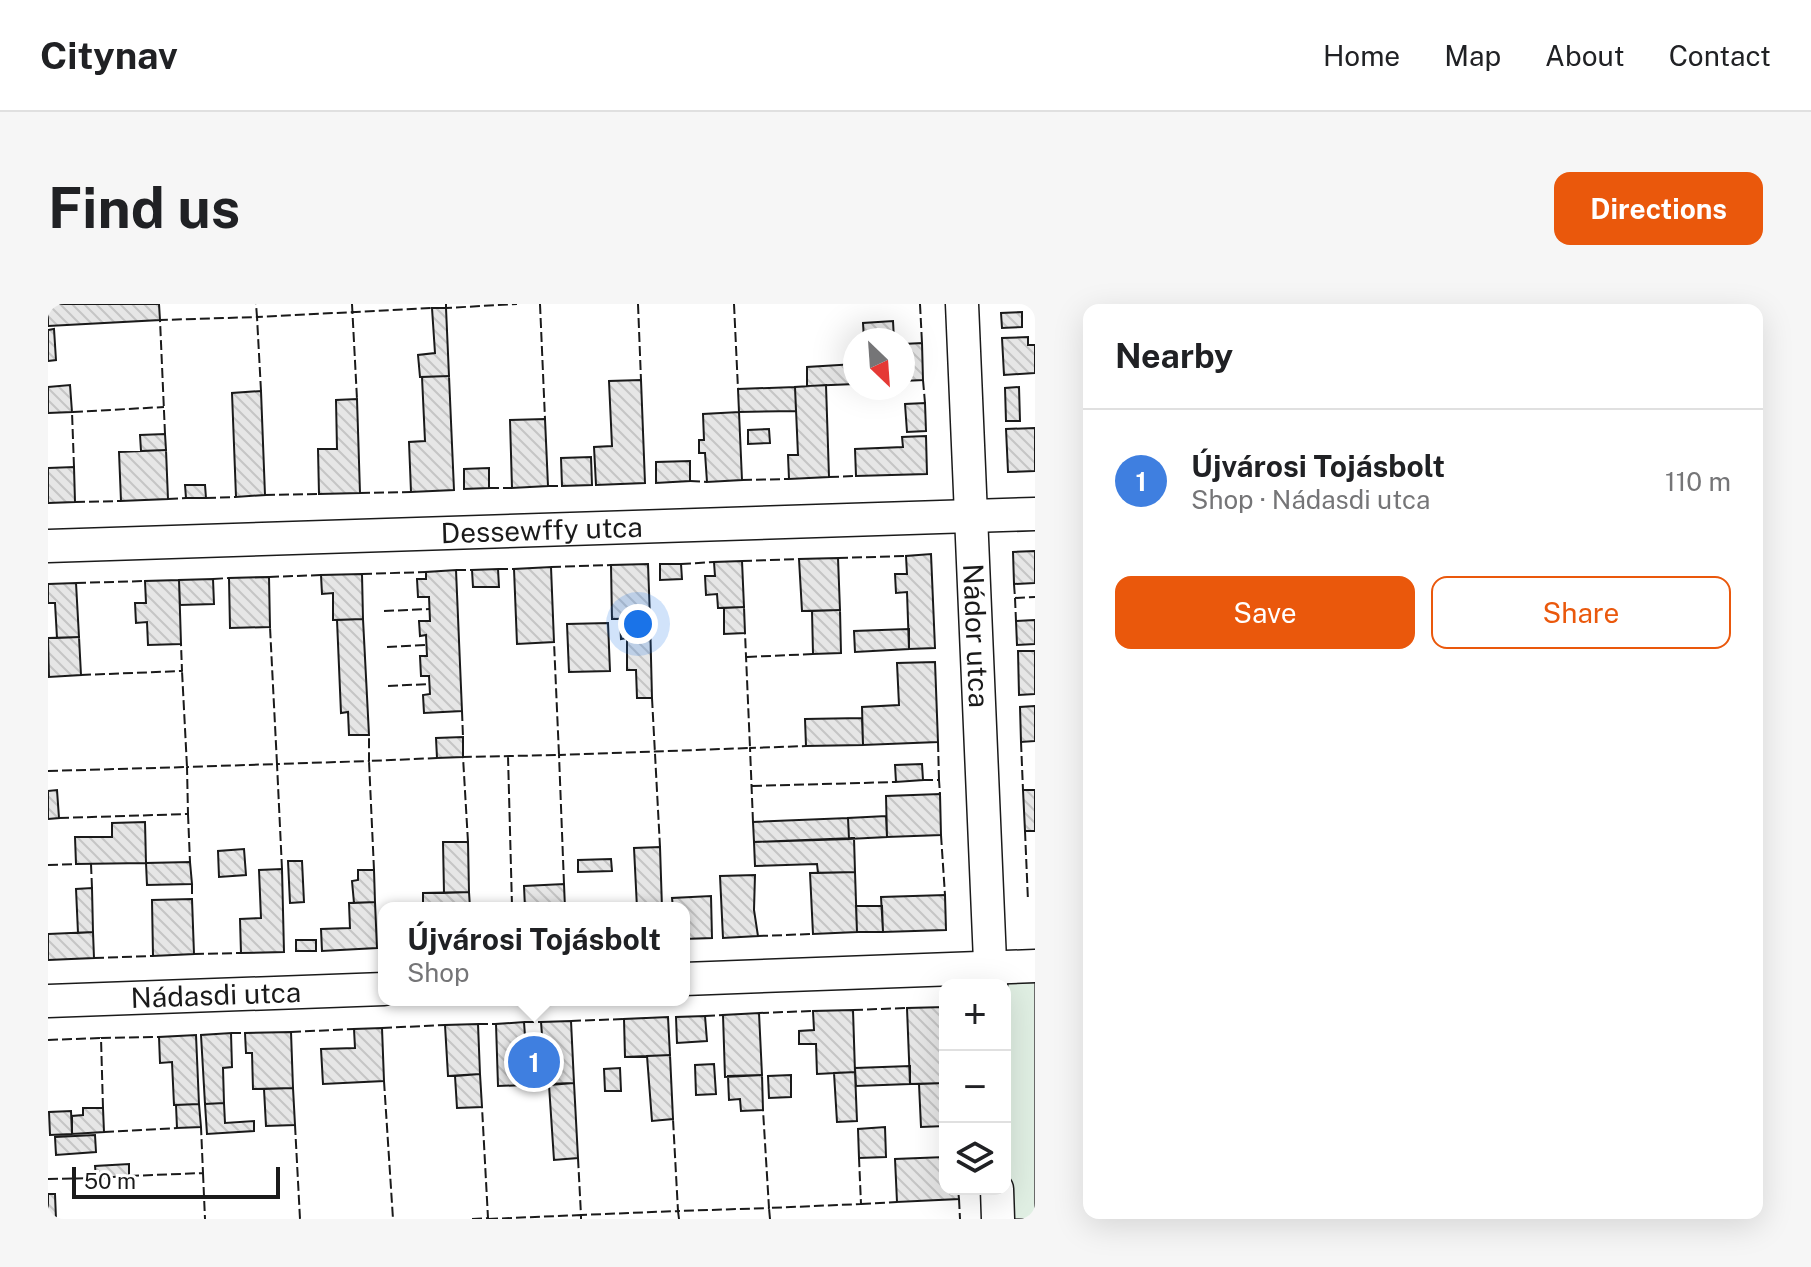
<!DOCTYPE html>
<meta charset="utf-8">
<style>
:root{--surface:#fff;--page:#f6f6f6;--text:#202124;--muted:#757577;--line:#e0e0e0;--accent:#ea580c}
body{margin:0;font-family:"Public Sans",sans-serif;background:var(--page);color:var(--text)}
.controls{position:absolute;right:24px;bottom:24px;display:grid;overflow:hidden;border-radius:16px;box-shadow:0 8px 32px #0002}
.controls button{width:72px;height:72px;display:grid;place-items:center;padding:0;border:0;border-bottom:2px solid var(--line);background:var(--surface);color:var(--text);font:40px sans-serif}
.compass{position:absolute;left:795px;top:24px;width:72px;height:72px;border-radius:50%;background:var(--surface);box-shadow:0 8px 32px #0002;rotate:155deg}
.scale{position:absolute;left:24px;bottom:20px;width:208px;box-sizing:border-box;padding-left:8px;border:4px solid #1a1a1a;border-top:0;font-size:22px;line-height:28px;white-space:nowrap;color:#1a1a1a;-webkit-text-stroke:6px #fff;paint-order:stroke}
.you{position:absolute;left:590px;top:320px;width:28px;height:28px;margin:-20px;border:6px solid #fff;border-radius:50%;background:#1a73e8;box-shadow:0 0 0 12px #1a73e833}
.badge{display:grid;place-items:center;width:52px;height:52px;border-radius:50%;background:var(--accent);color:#fff;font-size:26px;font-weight:700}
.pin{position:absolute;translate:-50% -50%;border:4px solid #fff;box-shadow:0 2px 8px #0006}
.popup{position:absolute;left:330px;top:598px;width:312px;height:104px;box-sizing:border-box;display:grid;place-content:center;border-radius:16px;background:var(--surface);filter:drop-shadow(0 2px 6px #0005);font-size:26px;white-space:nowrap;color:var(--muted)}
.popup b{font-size:30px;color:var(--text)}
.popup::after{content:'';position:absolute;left:50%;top:100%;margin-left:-16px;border:16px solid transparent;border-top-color:var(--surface)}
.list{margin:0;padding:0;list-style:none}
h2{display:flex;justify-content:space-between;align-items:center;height:104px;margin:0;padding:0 32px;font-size:34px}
h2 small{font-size:26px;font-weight:400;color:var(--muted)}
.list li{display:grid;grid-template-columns:52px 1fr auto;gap:24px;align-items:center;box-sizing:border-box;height:144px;padding:0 32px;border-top:2px solid var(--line)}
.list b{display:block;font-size:30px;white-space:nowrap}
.list p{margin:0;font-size:26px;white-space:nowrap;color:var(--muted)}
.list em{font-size:26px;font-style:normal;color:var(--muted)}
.actions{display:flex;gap:16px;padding:24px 32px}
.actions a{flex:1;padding:18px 0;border:2px solid var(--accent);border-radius:16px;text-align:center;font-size:28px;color:var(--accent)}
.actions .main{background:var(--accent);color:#fff}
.icon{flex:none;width:44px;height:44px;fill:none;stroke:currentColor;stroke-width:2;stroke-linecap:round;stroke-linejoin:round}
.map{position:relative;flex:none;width:987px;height:915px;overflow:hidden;border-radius:16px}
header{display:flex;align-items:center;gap:48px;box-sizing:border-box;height:112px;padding:0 40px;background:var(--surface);border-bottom:2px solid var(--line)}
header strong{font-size:38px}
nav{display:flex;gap:44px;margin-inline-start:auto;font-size:28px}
.intro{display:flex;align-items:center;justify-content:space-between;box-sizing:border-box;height:192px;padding:0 48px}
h1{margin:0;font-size:56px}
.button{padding:20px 36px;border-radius:16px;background:var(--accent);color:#fff;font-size:28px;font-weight:700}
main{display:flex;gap:48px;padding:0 48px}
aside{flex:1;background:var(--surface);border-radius:16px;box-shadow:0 8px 32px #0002}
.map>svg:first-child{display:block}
.park{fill:#e0efe3;stroke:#6a6a6a;stroke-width:2}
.building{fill:url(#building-back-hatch);stroke:#1a1a1a;stroke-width:2}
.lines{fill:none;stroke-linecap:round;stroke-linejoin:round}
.minor-casing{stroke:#1a1a1a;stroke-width:35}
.minor{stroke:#fff;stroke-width:32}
.fence{stroke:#1a1a1a;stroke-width:2;stroke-dasharray:10 4;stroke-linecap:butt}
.labels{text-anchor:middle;stroke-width:6;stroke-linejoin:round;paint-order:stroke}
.street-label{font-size:28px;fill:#1a1a1a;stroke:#fff}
</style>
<header>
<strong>Citynav</strong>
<nav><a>Home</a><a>Map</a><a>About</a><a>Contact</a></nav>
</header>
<div class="intro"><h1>Find us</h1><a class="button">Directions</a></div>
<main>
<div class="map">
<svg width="987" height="915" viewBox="0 0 987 915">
<defs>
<pattern id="building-back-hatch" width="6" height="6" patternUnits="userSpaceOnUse" patternTransform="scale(2)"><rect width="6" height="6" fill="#e6e6e6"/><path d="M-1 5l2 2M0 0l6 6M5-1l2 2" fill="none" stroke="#c5c5c5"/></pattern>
</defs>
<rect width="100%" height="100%" fill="#fff"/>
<path class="park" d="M987 678V915H956L957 681 950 679Z"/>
<path class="building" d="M0 0H111L112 16 0 22Z
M384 4H398L401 72 372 73 370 51 387 49Z
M974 8V23L954 24 953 9Z
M845 17 846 36H816L815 19Z
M6 25 8 56 0 57V26Z
M980 33V41H987V69L956 71 954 34Z
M874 39 875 76 855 77V40Z
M807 60V80L759 82V63Z
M401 72 406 186 363 188 361 138 377 137 374 73Z
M593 76 597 179 548 181 546 143 564 142 561 77Z
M22 81 24 108 0 109V83Z
M778 81 781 173 741 175 740 151H750L747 83Z
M747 83 748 107 691 108 690 85Z
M971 83 972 117H958L957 84Z
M213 87 217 191 188 193 184 89Z
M309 95 312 189 271 190 270 145H289L288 96Z
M877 99 878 127 859 128 857 100Z
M691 108 694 176 659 178 657 149H651V136H656L655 110Z
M497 115 500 182 464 184 462 116Z
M987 124V167L960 168 958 125Z
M721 125 722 139 700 140V126Z
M117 130 118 146 93 147 92 131Z
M878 132 879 170 808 172 807 145 855 143 854 133Z
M118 146 120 195 73 197 71 148Z
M543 153 544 181 514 182 513 154Z
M642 157V177L608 179V158Z
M26 163 27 198 0 199V164Z
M441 164V184L416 185V165Z
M137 181H157L158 194H138Z
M987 247V279L966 280 965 248Z
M883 250 887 344 861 345 859 288 848 289 847 270H859L858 252Z
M790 254 792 306 754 307 751 255Z
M694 257 696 303 670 304 669 290 658 291 657 272H667L666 258Z
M600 260 602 314 564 315 563 261Z
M612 260H633L634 275 612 276Z
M503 263 506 338 469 340 466 265Z
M450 265 451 283H425L424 266Z
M408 266 414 407 376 409 375 391 382 390 381 372H373L372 352H379L378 331 372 332 371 317H382L381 293H370L369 275H378V268Z
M314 270 315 315 285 316V289L274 290 273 271Z
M221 273 222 323 182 324 181 274Z
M165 275 166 300 132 301 131 276Z
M131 276 133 340 100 341 99 318 88 319 87 299H98L97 277Z
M28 279 31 333 9 334 7 299H0V280Z
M696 303 697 329 676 330V304Z
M792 306 793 349 765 350 764 307Z
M602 314 604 394H589L588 366H579V334L573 335 572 315Z
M315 315 321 431H301L300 408 293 409 289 316Z
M987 316V340L969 341 968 317Z
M560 319 562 367 521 368 519 320Z
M861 325V345L807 348 806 327Z
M31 333 33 371 1 373 0 334Z
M970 347H987V390L971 391Z
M887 358 890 438 815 441 814 403 851 401 849 359Z
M987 402V437L973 438 972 403Z
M814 414 815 441 758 442 757 415Z
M415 433V453L389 454 388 434Z
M874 460 875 476 848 478 847 461Z
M9 486 11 514 0 515V487Z
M975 486H987V527H977Z
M892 490 893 531 839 533 838 492Z
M838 512 839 533 801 535 800 514Z
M800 514 801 535 706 538 705 518Z
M97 518 98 559 28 560 27 533H64V519Z
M806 534 807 568 770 569 769 560 707 562 706 538Z
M395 538H420L421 588 396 589Z
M612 543 614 604H589L586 544Z
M196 545 198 571 171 573 170 547Z
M563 555 564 567 530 568V556Z
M240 557H254L256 598 242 599Z
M142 558 144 580 99 581 98 559Z
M234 565 236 648 193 649 192 615 213 614 211 566Z
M310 566H326L327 598 306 599 304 577 310 576Z
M807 568 809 628 765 630 762 569Z
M707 571 706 606 710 632 675 634 672 572Z
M516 580 517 604H477L476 582Z
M44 584 45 628 30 629 28 585Z
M421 588 422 604H375V589Z
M897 591 898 626 835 628 833 593Z
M663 592 664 634 636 635V604H625L624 594Z
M144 595 146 650 105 652 104 596Z
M327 598 329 644 274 647 273 625 302 624 301 599Z
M808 602H834L835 628H809Z
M45 628 46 654 0 656V630Z
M248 636H268V647H248Z
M897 703V779L862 780 859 704Z
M805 706 807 768 769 770 768 740H751V727L766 726 765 707Z
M711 709 714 771 677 773 675 711Z
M657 712 659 737 629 739 628 713Z
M620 713 622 751 577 753 576 715Z
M523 717 526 779 497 780 496 766 479 767V781L450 782 448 720 476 718 477 732 494 731 493 718Z
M430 720 432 770 400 772 397 721Z
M334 724 336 777 275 780 273 745 307 744 306 725Z
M243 728 245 784 205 785 204 749H198L197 729Z
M183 729 184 763 175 764 176 799 157 800 153 731Z
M148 731 151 800 126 801 124 758 112 759 111 733Z
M622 751 625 815 604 817 599 752Z
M666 760 668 790 648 791 647 761Z
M862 762V780L808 782 807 764Z
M572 764 573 787H557L556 765Z
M807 768 809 817 789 818 786 769Z
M432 770 434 803 409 804 407 772Z
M714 771 715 806 693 807 692 795 681 796 680 772Z
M743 771V793L721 794 720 772Z
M526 779 530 854 506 856 501 781Z
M897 779V822L873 823 871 780Z
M245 784 247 821 218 822 216 785Z
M176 799 177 819 206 817V827L159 830 157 800Z
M151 800 153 823 129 824 128 801Z
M35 804H55L56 828 24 830V812L35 811Z
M23 807 24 830 2 831 1 808Z
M837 823 838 853 811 854 810 825Z
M47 831 48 848 8 851 7 833Z
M897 853V885H910L911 895 849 898 847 855Z
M81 860V872L48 874 47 862Z
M0 890H7L8 915H0Z"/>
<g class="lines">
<defs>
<g id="minor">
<path id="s1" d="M914 0 943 681"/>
<path id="s2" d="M0 242 987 210"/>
<path d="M636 675 987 662"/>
<path id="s3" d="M0 697 336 685"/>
<path d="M949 885 950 915"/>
</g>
</defs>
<use href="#minor" class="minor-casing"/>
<use href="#minor" class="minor"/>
<path class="fence" d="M304 0 309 95
M398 0V4L469 0
M492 0 497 115
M590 0 593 76
M686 0 690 85
M872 0 874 39
M875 76 877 99
M213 87 209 13 384 4
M117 130 112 16 209 13 208 0
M26 163 24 108 116 103
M781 173 808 172
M694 176 741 175
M642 177 659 178
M500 182H514
M441 184H464
M312 189 363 188
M217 191 271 190
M158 194 188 193
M120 195 138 194
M27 198 73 197
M790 254 858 252
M694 257 751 255
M633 260 666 258
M503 263 563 261
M450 265H466
M408 266H424
M314 270 378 268
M221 273 273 271
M165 275 181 274
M28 279 97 277
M966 280 967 294 987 293
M967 294 968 317
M336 307 381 305
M339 343 378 341
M699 353 765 350
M33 371 134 367 133 340
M340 382 381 380
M604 394 612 543
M414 407 415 433
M890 438 891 476
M973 438 975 486
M460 452 464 602
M0 467 139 463 134 367
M875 476H891L892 490
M704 482 848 478
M140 510 142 558
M11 514 140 510 139 463 229 460 222 323
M705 518 702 444 758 442
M977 527 980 597
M893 531 897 591
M420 538 415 453 511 451 506 338
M43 560 44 584
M0 561 28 560
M234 565 229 460 321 457V431
M326 566 321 457 389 454
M144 580V595
M516 580 511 451 702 444 697 329
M710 632 765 630
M146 650 193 649
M46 654 105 652
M805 706 859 704
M711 709 765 707
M657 712 675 711
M523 717 576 715
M476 718H493
M430 720H448
M334 724 397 721
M243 728 306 725
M183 729H197
M0 736 53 734
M336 777 345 915
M55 804 53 734 111 733
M247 821 252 915
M56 828 129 824
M155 869 157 915
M81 872 155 869 153 823
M0 875 48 874
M911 895 912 915
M813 900 849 898
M424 915 440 914 434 803
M440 915 533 911 530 854
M533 915V911L630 907 625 815
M631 915 630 907 721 904 715 806
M722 915 721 904 813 900 811 854"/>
</g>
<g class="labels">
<g class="street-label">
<text dy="10" stroke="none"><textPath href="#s2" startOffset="494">Dessewffy utca</textPath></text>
<text dy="10" stroke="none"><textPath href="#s1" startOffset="332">Nádor utca</textPath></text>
<text dy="10" stroke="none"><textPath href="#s3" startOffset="168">Nádasdi utca</textPath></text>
</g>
</g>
</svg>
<div class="controls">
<button>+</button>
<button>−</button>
<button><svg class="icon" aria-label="layers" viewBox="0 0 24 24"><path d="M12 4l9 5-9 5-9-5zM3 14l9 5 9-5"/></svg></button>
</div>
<svg class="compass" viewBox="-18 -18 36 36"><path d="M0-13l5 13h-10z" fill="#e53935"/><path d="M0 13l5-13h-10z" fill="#757577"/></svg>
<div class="scale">50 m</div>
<div class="you"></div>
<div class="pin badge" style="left:486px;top:758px;background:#3f7fe0">1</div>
<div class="popup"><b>Újvárosi Tojásbolt</b>Shop</div>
</div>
<aside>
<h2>Nearby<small></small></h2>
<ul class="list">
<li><span class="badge" style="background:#3f7fe0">1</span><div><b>Újvárosi Tojásbolt</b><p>Shop · Nádasdi utca</p></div><em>110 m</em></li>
</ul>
<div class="actions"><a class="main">Save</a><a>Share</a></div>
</aside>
</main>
